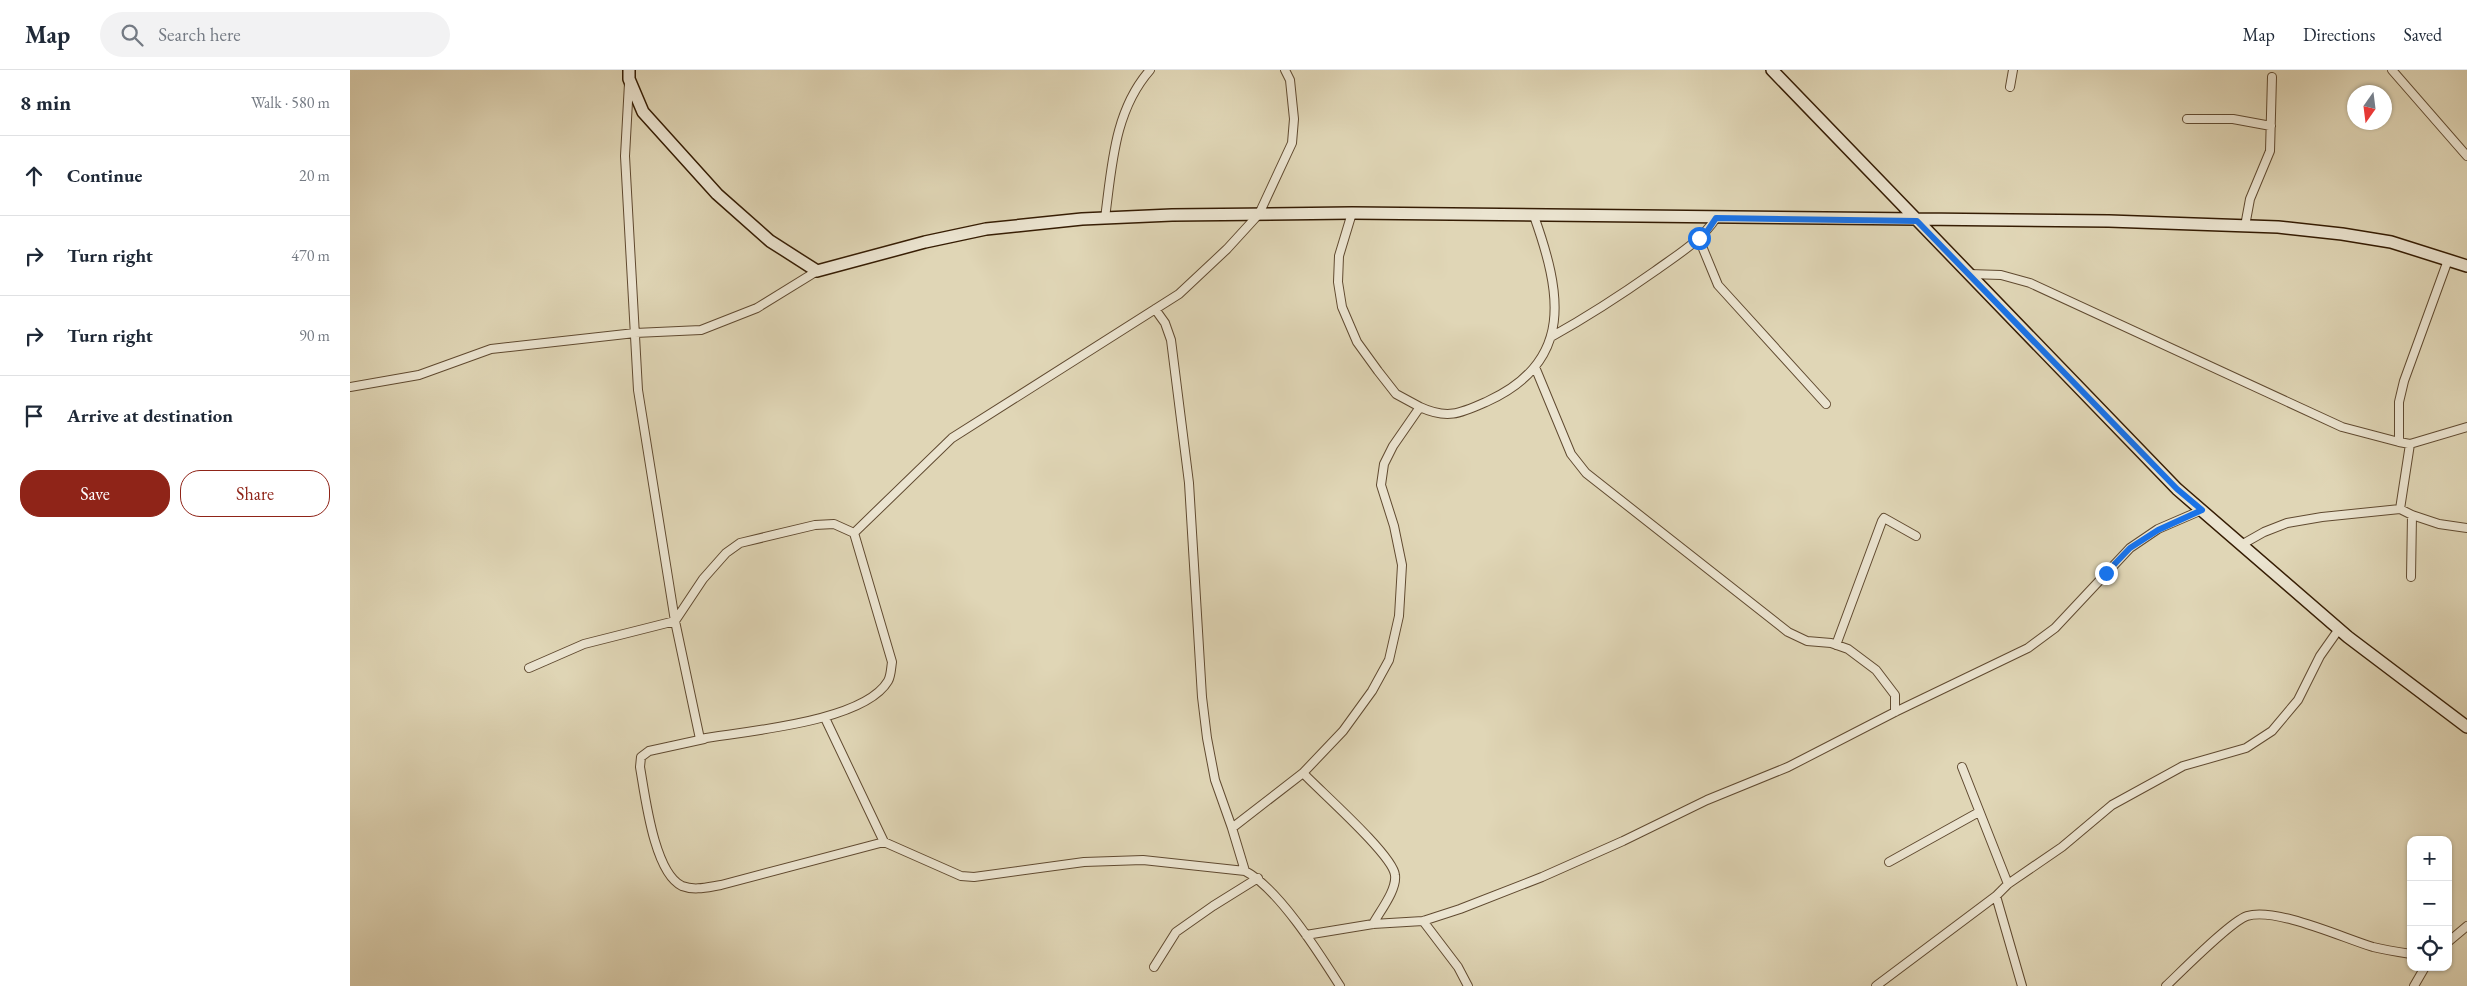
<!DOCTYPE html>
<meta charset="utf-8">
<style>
:root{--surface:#fff;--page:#f2f2f3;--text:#1f2937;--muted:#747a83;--line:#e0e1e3;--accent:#8f2418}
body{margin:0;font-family:"EB Garamond",serif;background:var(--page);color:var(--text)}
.controls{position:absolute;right:15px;bottom:15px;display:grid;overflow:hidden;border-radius:10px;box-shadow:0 1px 4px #0004}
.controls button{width:45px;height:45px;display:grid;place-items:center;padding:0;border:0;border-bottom:1px solid var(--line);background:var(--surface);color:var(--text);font:25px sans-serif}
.compass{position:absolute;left:1997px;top:15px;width:45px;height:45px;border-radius:50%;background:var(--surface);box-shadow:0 1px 4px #0004;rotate:194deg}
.stop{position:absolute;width:15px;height:15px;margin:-11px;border:4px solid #1a73e8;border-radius:50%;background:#fff}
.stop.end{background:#1a73e8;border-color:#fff;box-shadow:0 1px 5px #0008}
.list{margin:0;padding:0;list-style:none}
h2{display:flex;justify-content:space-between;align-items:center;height:65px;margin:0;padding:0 20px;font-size:21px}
h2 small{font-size:16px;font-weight:400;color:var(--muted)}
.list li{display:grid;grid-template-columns:32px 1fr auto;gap:15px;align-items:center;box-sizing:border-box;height:80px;padding:0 20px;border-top:1px solid var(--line)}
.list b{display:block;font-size:19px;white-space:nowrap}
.list em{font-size:16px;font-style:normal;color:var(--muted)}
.actions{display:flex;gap:10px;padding:15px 20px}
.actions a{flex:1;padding:11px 0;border:1px solid var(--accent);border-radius:20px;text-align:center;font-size:18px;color:var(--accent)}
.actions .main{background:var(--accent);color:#fff}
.icon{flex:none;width:28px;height:28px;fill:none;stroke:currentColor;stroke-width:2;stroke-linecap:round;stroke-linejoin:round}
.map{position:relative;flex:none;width:2117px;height:916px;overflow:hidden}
header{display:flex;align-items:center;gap:30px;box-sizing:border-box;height:70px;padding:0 25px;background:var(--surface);border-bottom:1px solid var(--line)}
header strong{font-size:24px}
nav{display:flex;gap:28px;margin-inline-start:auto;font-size:18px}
.search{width:350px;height:45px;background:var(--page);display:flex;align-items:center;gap:12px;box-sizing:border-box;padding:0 18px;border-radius:28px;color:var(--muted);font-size:19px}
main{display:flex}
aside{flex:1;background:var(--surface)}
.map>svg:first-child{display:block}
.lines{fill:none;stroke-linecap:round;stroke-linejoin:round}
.street-casing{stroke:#604a30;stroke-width:10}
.secondary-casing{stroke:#351c03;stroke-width:14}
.street{stroke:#ebe4d0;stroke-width:8}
.secondary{stroke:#ebe4d0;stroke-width:11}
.route{stroke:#1a73e8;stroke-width:6}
</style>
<header>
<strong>Map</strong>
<div class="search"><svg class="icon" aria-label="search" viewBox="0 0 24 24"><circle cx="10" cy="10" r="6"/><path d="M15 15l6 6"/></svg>Search here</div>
<nav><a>Map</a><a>Directions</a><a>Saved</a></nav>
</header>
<main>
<aside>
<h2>8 min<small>Walk · 580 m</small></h2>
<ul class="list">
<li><svg class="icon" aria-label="ahead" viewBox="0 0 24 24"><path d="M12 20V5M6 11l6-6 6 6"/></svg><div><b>Continue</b></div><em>20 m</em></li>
<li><svg class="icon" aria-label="right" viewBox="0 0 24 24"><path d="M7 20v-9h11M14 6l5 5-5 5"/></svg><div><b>Turn right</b></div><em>470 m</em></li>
<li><svg class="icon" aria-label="right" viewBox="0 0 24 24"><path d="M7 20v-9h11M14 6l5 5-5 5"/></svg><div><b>Turn right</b></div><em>90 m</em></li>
<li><svg class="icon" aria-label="arrive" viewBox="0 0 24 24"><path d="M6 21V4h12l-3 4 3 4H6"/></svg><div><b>Arrive at destination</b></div></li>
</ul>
<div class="actions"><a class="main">Save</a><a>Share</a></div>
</aside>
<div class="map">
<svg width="2117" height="916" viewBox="0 0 2117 916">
<rect width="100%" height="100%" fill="#e0d6b6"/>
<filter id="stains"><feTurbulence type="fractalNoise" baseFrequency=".004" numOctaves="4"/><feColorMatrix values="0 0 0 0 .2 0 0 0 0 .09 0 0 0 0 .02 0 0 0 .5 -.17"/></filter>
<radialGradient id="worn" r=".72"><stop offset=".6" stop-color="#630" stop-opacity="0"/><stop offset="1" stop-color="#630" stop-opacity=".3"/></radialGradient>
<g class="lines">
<defs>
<path id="street" d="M2042 0 2117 86
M1660 17 1663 0
M1837 49H1883L1921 56
M755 148C762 96 764 41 800 0
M1895 156 1900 129 1920 81 1922 7
M1349 169 1368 215 1476 334
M1619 204 1651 205 1680 213 1992 357 2049 372
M805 239 815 253 821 270 839 413 852 627 857 668 865 710 882 758
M1201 267C1237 247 1271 225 1305 201 1327 185 1351 171 1366 148
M1185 297 1221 384 1236 403 1438 562 1457 571 1481 573 1498 579 1526 600 1545 625V642
M0 317 69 305 141 279 285 263 351 260 407 238 467 201
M1070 337C1098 350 1111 343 1138 331 1225 291 1211 222 1184 146
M2060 374 2049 372V332L2054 311 2098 190
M2050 439 2060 374 2117 357
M484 454 504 463 542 592C541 598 541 606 538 611 514 652 396 661 350 669L325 551 353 509 376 483 390 473 465 455Z
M504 463 602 368 829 224 877 179 909 144 942 73 944 49 940 10 935 0
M1891 475 1914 462 1937 453 1972 447 2050 439 2062 445 2089 454 2117 458
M2061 507 2062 445
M1486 575 1532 451 1534 448 1566 466
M179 598 234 574 325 551 288 320 275 86 279 13
M475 648 534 772 611 806 624 807 734 792 793 790 895 801C928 818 969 883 990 916
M354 669 299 681 291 687 290 697C295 725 304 803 332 816 345 821 358 817 371 815L534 772
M1612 697 1658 814
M953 703 993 661 1022 621 1039 590 1049 546 1052 495 1044 456 1031 415 1034 394 1043 376 1070 337 1046 324 1028 301 1007 272 992 237 988 212 989 186 1002 143
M1539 792 1629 742
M895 801 882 758 953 703C970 721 1043 785 1045 805 1047 820 1030 841 1023 854
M1646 826 1672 916
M1073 851 1108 897 1118 916
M956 865 1023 854 1073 851 1110 839 1192 807 1273 771 1357 730 1438 697 1545 642 1678 578 1705 558 1780 478 1808 459 1852 440
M2098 872 2117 856
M804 897 826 862 863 836 908 808
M1526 916 1646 826 1658 814 1712 777 1762 735 1833 696 1896 678 1922 661 1948 630 1970 586 1989 559
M1816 916C1831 902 1881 851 1897 846 1926 837 1993 868 2023 877 2035 880 2048 882 2061 884
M2064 916 2075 897"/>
<path id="secondary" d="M279 0V9L293 42 367 124 420 171 467 201 575 172 636 159 732 149 822 145 1002 143 1759 151 1928 157 1992 164 2041 172 2117 196
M1422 0 1827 419 1998 567 2117 657"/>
</defs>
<use href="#street" class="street-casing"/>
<use href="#secondary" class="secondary-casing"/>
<use href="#street" class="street"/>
<use href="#secondary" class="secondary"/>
</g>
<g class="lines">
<path class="route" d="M1349 168 1356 163 1366 148 1567 151 1827 419 1852 440 1808 460 1780 478 1756 503"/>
</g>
<rect width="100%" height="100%" filter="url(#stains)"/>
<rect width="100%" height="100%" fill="url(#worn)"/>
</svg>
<div class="controls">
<button>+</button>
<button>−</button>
<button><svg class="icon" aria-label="locate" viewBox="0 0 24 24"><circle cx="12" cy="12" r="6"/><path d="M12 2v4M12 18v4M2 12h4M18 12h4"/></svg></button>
</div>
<svg class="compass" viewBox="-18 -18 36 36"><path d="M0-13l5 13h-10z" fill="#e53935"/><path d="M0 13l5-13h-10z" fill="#747a83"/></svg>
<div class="stop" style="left:1349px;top:168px"></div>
<div class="stop end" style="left:1756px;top:503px"></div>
</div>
</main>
